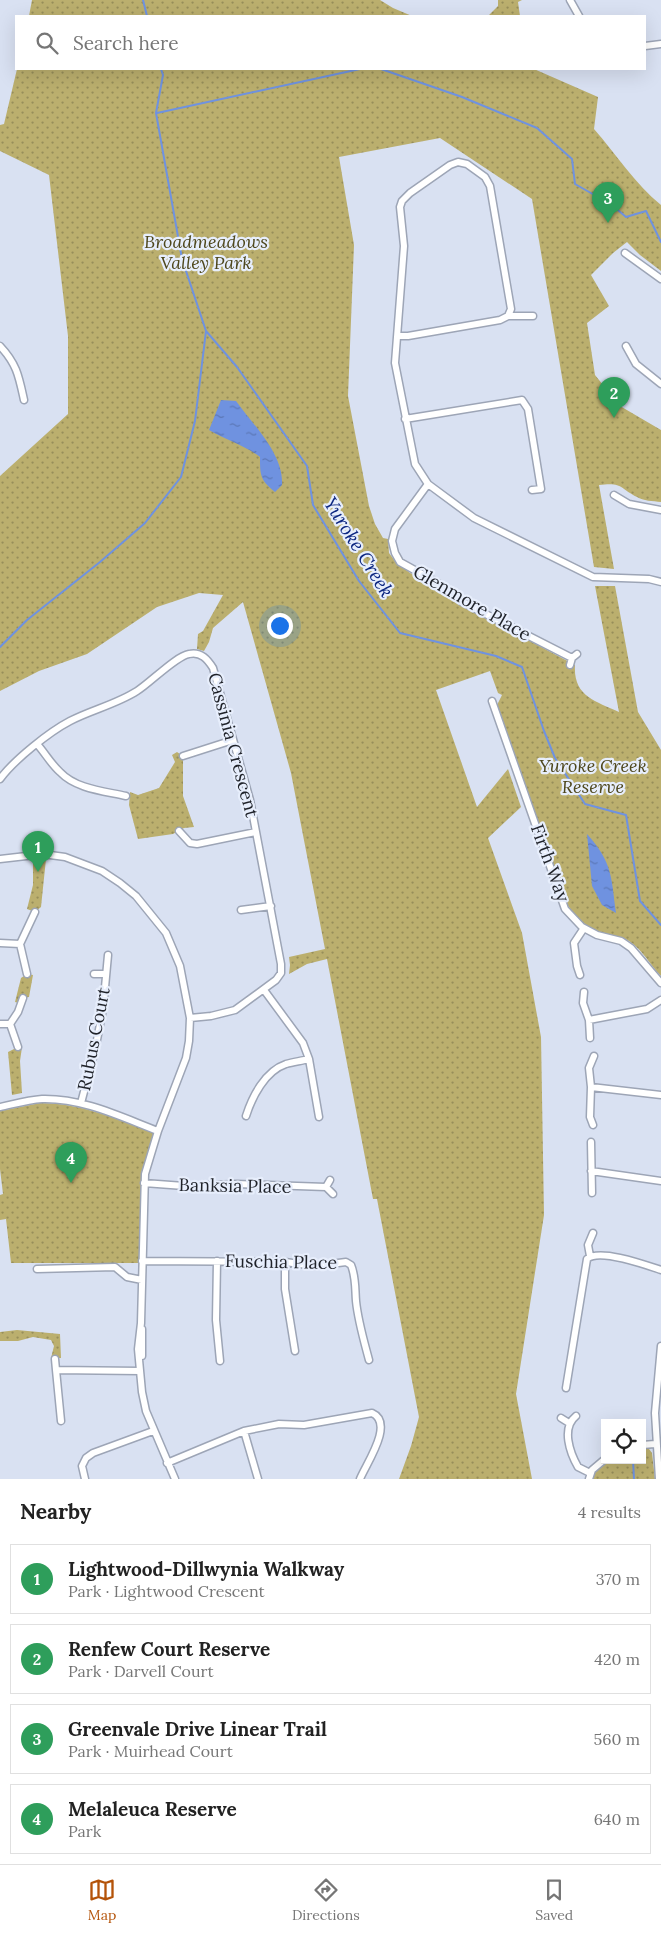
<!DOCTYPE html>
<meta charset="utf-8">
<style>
:root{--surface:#fff;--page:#f2f2f2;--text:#222;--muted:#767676;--line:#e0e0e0;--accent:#b45309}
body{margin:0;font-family:Lora,serif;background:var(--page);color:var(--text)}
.controls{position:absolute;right:15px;bottom:15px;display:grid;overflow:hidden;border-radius:0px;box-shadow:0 5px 20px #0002}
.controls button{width:45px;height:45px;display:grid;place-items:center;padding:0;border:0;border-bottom:1px solid var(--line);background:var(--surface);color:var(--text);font:25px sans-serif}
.you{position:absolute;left:279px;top:625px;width:18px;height:18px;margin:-12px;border:4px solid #fff;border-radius:50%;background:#1a73e8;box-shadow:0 0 0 8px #1a73e833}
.badge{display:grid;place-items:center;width:32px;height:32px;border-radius:50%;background:var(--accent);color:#fff;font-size:16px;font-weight:700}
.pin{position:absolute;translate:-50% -41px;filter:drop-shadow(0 1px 2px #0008)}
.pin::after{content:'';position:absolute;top:26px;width:18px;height:15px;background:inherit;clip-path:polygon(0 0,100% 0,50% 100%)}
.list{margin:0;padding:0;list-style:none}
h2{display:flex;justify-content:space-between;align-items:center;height:65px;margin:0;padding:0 20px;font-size:21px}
h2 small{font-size:16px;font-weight:400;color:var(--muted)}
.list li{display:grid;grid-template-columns:32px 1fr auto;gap:15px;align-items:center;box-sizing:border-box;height:70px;margin:0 10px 10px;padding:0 10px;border:1px solid var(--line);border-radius:0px}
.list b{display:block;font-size:19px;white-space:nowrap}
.list p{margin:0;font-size:16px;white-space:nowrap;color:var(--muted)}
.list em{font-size:16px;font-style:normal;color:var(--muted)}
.icon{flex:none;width:28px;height:28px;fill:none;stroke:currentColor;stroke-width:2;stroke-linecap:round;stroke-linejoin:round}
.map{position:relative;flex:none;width:661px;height:1479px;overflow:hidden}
.search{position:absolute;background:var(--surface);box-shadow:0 5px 20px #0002;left:15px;right:15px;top:15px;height:55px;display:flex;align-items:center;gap:12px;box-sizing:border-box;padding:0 18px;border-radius:0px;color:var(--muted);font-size:19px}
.sheet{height:385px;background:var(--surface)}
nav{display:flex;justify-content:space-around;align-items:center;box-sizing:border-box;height:70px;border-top:1px solid var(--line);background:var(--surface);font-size:14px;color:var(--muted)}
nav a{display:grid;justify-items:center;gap:2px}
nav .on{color:var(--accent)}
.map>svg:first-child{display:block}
.green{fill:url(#green-dots)}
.water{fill:url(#water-ripples)}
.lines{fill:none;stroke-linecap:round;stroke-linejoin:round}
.stream{stroke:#6f92e0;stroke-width:2}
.minor-casing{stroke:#9da5b6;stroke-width:9}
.minor{stroke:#fff;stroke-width:6}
.labels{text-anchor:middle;stroke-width:4.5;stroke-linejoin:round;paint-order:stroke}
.park-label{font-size:18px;font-style:italic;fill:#4e471c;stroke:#e7eefc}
.street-label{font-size:18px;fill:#1f2229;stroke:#e7eefc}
.water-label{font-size:19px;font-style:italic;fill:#0d2781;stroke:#e7eefc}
</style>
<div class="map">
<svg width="661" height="1479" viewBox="0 0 661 1479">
<defs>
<pattern id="green-dots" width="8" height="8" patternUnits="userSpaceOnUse" patternTransform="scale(1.25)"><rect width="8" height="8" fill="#bbaf6e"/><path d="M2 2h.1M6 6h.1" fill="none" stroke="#978e5a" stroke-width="1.8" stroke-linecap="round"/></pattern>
<pattern id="water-ripples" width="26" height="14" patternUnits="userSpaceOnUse" patternTransform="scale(1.25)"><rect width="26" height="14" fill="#6f92e0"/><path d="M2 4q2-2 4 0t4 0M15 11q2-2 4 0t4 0" fill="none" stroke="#5b77b6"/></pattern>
</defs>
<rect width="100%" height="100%" fill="#d9e1f2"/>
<path class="green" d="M32 0H380L393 8 412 16H29Z
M498 0H522L518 2 520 16H488L498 6Z
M17 69H534L598 97 594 129C616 154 635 184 661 205V271L640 255 627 242 613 253 591 275 609 306 587 323 595 375 620 406 661 430V502C653 501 643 501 637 497 619 488 623 482 599 485L614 569 594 567 532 199 440 138 339 157 354 245 348 396 369 506 375 524 383 538 388 539 389 553 395 561 410 573 425 579 457 602 575 665C573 696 595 701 619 712L595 586H615L638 712 661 750V976C650 965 643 950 629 941 623 937 614 936 607 934 588 929 577 920 567 904L497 705 502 695 498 693 490 671 436 690 477 807 508 769 521 807 488 838 522 933 541 1037 544 1215 516 1394 532 1479H399L411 1446 419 1417 377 1199H373L327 959 307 964 289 974 290 965 289 957 325 949 291 773 243 602 213 628 209 642 204 651 197 649 198 634 203 631 223 595 199 593 157 607 87 654 39 671 0 691V476L68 414V336L49 175 0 151V125L4 124Z
M177 752 183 756V796L194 827 184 828 173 834 138 839 129 805 130 792 138 795 159 788 175 762 172 755Z
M33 858 46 859 41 907 35 912 27 909 33 885Z
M27 974 33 975 29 997 23 998 19 1003 15 1002 21 978Z
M18 1047H22L20 1061 22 1093 12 1095 8 1052Z
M40 1103C82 1103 116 1119 155 1133L141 1173 140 1263H11L6 1219 0 1220V1195L3 1194 0 1169V1111Z
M17 1330 60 1334 61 1358H51L54 1346 51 1340 33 1337 18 1341H0V1332Z
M642 1447 649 1449 652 1453 655 1479H592L595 1471 607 1460H642Z"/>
<path class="water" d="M221 400 236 401C253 425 284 454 282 485L275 492C260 480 260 475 260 457 244 445 226 440 209 430Z
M587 834C613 863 611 877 616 913L602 905 592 886Z"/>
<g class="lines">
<path class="stream" d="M143 0 147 16
M161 69 163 75 156 113 182 259 206 331 237 367 307 466 313 505 359 581 400 633 496 656 522 667 544 731 555 758 585 804 626 815 640 901 661 925
M381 69 462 97 537 128 572 159 575 184 612 205 626 217 646 211 661 242
M157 113 360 69
M0 647 27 620 100 562 145 523 181 477 195 421 206 331
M633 1460 634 1479"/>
<defs>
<path id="minor" d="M570 0 579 16
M645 46 661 44
M625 253 661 279
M508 316 511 309 490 186 485 177 467 164 458 162 450 165 410 193 402 201 400 207 404 246 395 363 415 464 428 484 474 518 593 577 649 579 661 582
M397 336H408L500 320 508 316H533
M0 346C17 364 19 377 24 400
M626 346 636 364 661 384
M405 419 522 400 528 409 541 489 532 490
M428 484 395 529 392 541 395 553 400 562 438 583 462 602 572 658
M614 495 629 504 661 510
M570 665 572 658 577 654
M492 701 565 909 582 927 597 935 621 941 631 948 661 983
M37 744C45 753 51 764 60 772 76 789 104 791 126 796
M183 756 233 740
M0 779C14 760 49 732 70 721 91 710 117 704 137 691 150 683 176 656 189 654 201 651 208 660 213 668L250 800 281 964V973L276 980 235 1010 211 1016 190 1018
M179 831 190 843 197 844 256 832
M0 859 35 855H50L65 857 102 871 120 883 136 896 166 933 180 966 190 1018 189 1041 186 1058 158 1131 145 1174 141 1323 138 1349 142 1392 146 1411 175 1479
M241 910 271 906
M0 943 20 944
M27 974 20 944 35 912
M94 974H106
M580 975 577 966 574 943 584 928
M264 990 303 1043 309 1059 319 1117
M584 992 583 1003 589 1020 590 1038
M589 1020 647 1009 661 1000
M0 1024H10
M18 1047 10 1024 18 1012 23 998
M591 1087 661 1095
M81 1103 95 1050 103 1009 108 955
M0 1107C14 1104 28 1100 42 1099 83 1098 121 1117 158 1131
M246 1116C252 1097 265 1071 286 1064 293 1062 301 1061 309 1059
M593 1125 590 1117 591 1087 589 1068 594 1056
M591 1142 592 1193
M591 1171 661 1181
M330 1180 326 1187 333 1194
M144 1183 184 1186 237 1184 326 1187
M590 1256 588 1245 593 1233
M142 1261 285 1262 315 1266 346 1262 351 1265C356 1277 355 1289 356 1301 358 1321 364 1341 369 1360
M217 1261 216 1320 220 1361
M285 1262V1289L295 1351
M37 1269 115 1267 127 1277 142 1280
M142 1356V1329
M55 1359 56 1370
M566 1388 587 1259C599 1248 646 1265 661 1270
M576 1416C561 1428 570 1453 578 1467L590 1473
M561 1418 569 1423
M61 1421 56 1370 140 1371
M244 1431 258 1479
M642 1445 655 1444
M167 1463 244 1431 279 1424 304 1425 372 1413C395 1423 366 1464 360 1479
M85 1479 82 1466 86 1458 93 1453 153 1431
M589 1479 592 1470 605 1459
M659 1479 655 1413 661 1346"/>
</defs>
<use href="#minor" class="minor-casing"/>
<use href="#minor" class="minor"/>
</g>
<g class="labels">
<g class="park-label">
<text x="206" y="248">Broadmeadows<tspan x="206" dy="21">Valley Park</tspan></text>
<text x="593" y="772">Yuroke Creek<tspan x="593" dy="21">Reserve</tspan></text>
</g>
<g class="street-label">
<text transform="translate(472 603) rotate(30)" y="6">Glenmore Place</text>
<text transform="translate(233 745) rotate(75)" y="6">Cassinia Crescent</text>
<text transform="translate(550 863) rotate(70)" y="6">Firth Way</text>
<text transform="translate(94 1039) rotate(-79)" y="6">Rubus Court</text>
<text transform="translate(235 1186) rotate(1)" y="6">Banksia Place</text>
<text transform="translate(281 1262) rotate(1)" y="6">Fuschia Place</text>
</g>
<g class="water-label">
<text transform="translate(359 547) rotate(58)" y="7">Yuroke Creek</text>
</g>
</g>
</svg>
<div class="controls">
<button><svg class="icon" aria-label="locate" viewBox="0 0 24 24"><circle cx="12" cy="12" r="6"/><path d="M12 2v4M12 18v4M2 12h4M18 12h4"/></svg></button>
</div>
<div class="you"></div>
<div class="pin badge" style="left:38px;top:872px;background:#2e9e5b">1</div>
<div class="pin badge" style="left:614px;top:418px;background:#2e9e5b">2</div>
<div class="pin badge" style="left:608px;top:223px;background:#2e9e5b">3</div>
<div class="pin badge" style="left:71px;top:1183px;background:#2e9e5b">4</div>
<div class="search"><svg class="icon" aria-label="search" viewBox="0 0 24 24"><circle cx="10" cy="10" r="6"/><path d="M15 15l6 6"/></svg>Search here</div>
</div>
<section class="sheet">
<h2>Nearby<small>4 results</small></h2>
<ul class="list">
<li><span class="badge" style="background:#2e9e5b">1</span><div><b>Lightwood-Dillwynia Walkway</b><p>Park · Lightwood Crescent</p></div><em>370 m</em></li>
<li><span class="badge" style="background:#2e9e5b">2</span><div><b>Renfew Court Reserve</b><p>Park · Darvell Court</p></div><em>420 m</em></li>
<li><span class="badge" style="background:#2e9e5b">3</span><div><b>Greenvale Drive Linear Trail</b><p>Park · Muirhead Court</p></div><em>560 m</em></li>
<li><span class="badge" style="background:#2e9e5b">4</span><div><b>Melaleuca Reserve</b><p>Park</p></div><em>640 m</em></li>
</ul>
</section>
<nav>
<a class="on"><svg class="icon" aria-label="map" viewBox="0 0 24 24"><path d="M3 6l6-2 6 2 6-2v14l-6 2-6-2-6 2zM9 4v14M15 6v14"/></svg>Map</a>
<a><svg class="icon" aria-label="directions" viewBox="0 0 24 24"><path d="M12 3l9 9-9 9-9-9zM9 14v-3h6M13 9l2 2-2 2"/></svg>Directions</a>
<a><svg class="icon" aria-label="saved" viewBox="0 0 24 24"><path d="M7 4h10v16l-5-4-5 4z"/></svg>Saved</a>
</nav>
